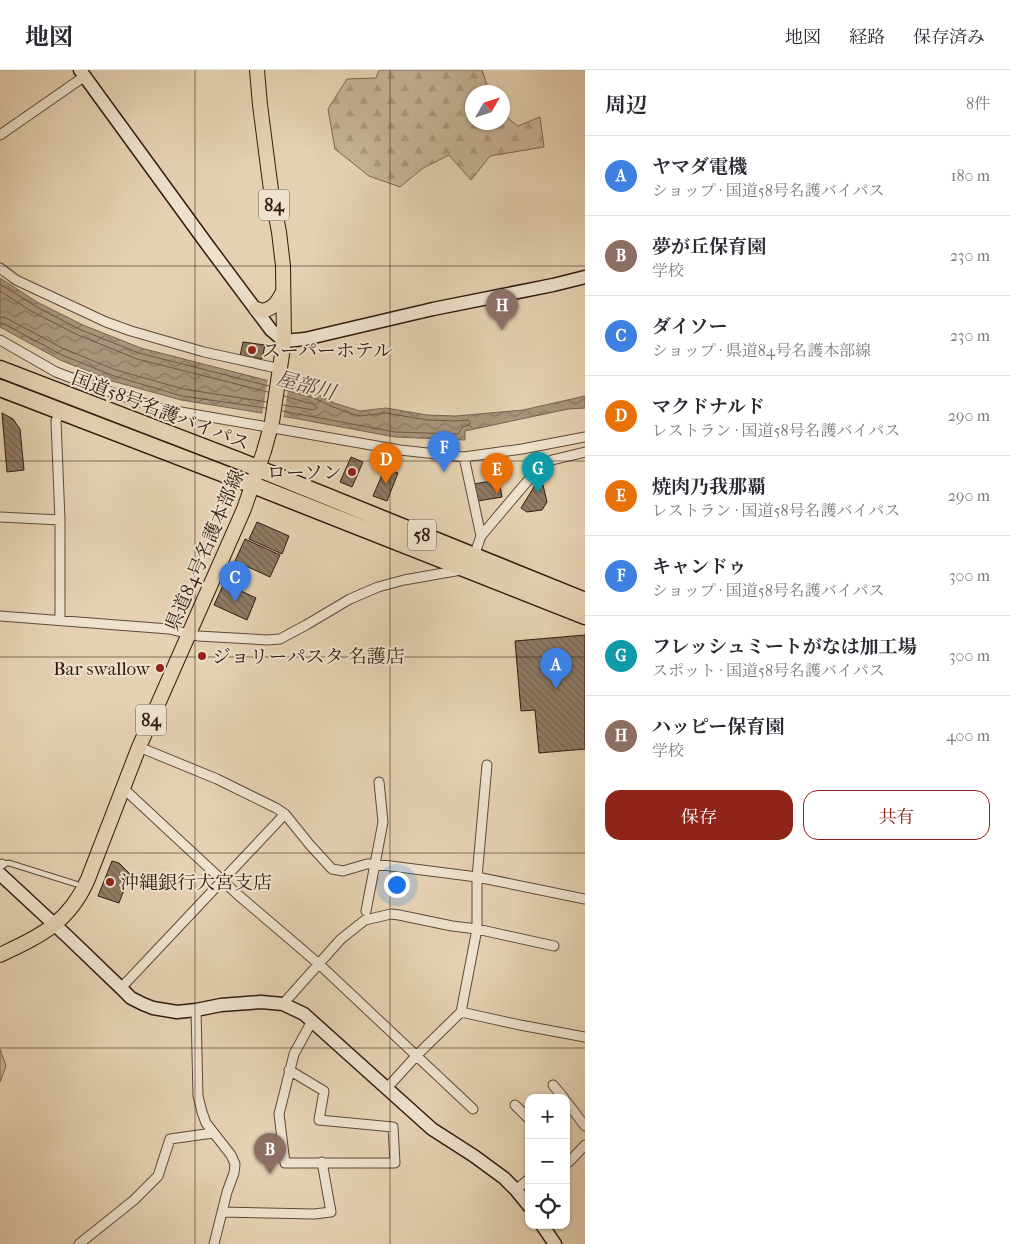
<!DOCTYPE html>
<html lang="ja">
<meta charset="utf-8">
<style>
:root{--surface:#fff;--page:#f2f2f3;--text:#2b2b33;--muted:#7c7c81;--line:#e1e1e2;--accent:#8f2418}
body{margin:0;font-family:"IM FELL French Canon","Noto Serif JP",serif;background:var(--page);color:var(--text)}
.controls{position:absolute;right:15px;bottom:15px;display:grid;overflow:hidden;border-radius:10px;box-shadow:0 1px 4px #0004}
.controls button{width:45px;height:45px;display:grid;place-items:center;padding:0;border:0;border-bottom:1px solid var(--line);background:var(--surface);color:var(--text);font:25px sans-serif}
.compass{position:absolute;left:465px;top:15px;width:45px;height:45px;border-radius:50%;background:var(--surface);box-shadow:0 1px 4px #0004;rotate:51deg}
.you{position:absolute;left:396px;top:814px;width:18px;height:18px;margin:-12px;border:4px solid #fff;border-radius:50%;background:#1a73e8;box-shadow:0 0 0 8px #1a73e833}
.badge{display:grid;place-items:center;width:32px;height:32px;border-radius:50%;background:var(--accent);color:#fff;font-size:16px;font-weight:700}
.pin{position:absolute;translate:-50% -41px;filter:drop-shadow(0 1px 2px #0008)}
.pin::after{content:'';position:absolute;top:26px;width:18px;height:15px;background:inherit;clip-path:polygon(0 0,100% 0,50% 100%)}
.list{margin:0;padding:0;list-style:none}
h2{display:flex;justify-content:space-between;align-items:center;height:65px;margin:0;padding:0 20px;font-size:21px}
h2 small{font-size:16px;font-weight:400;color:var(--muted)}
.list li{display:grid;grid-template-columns:32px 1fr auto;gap:15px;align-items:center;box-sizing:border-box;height:80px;padding:0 20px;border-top:1px solid var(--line)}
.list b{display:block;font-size:19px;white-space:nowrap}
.list p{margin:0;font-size:16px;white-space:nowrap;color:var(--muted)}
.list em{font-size:16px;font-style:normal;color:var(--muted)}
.actions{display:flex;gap:10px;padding:15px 20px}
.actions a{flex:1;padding:11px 0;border:1px solid var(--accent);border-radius:15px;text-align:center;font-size:18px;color:var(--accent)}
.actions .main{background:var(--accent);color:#fff}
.icon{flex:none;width:28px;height:28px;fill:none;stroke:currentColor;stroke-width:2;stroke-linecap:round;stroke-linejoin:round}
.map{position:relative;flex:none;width:585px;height:1174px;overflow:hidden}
header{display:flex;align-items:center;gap:30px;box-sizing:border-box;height:70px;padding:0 25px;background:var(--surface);border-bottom:1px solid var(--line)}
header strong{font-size:24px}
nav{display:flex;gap:28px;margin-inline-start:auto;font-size:18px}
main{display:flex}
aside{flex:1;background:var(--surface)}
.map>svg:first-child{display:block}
.forest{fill:url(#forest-firs);stroke:#7c6752}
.water{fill:url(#water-waves);stroke:#786450}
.pier{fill:#e5d2b2}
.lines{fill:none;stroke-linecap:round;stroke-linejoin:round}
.shore{stroke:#6c5845;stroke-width:1}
.building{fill:url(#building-back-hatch);stroke:#311b0f}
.lane-casing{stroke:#5e4938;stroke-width:7}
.street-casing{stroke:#5e4938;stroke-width:11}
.secondary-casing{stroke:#311b0f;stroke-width:15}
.primary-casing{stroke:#311b0f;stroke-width:16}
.highway-casing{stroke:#311b0f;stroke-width:19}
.lane{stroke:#eee2cd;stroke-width:4.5}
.street{stroke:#eee2cd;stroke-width:9}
.secondary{stroke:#eee2cd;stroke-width:12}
.primary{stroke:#e5d2b2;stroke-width:14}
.highway{stroke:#e5d2b2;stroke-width:16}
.grid{fill:none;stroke:#311b0f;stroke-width:1;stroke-opacity:0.55}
.poi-dot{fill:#8f2418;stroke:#eee2cd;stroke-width:2}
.labels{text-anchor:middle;stroke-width:4;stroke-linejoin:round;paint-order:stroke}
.shield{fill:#eee2cd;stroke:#6a5748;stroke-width:1}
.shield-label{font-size:18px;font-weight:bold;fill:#311b0f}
.poi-label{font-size:19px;fill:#311b0f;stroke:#eee2cd;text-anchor:start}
.street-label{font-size:19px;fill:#311b0f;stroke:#eee2cd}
.water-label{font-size:20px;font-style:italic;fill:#5b4535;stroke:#eee2cd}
</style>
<header>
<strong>地図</strong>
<nav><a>地図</a><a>経路</a><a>保存済み</a></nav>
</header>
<main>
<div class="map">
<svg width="585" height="1174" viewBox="0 0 585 1174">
<defs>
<pattern id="forest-firs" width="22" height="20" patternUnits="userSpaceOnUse" patternTransform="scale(1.25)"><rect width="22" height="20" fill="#c6b396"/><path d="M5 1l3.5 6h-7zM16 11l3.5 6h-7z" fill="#ab9980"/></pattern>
<pattern id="water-waves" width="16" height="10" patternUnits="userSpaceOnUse" patternTransform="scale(1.25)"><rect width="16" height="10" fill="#a8947b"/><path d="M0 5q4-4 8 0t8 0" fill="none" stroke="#897863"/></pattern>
<pattern id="building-back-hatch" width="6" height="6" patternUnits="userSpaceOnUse" patternTransform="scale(1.25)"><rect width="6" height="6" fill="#8f7a64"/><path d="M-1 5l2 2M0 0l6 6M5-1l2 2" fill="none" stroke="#756351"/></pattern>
</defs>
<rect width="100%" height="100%" fill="#e5d2b2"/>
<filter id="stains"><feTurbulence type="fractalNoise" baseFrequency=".004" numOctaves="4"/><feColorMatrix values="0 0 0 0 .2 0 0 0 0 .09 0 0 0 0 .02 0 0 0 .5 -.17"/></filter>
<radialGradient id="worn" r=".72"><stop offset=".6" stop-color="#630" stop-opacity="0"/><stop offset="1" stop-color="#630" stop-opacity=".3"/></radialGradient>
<path class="forest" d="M379 0H482L489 22H472V52H502L503 44 518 56 540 47 544 77 490 86 471 110 449 85 423 98 400 117 369 106 335 79 328 39 347 9 376 8Z
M0 979 6 996 0 1012Z"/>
<path class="water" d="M0 208 37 232 83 255 141 278 316 323 334 333 360 341 386 338 427 345 456 346 523 340 585 326V338L568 339 465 361V370L395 367 293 348 181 330 112 311 60 290 0 257Z"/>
<path class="pier" d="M268 308 289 314 283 349 262 346Z"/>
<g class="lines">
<path class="shore" d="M0 214 35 236 81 260 139 283 269 316
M0 221 31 241 78 265 137 289 268 322
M0 247 6 248 64 279 116 300 183 319 267 332
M0 253 4 254 62 285 114 306 182 326 266 338
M283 335 314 340 317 338 316 336 312 334 284 326
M282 341 395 362 457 364 459 363 462 357 469 355 470 353 468 350 456 351 427 350 386 343 359 346 333 337 314 328 285 320"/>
</g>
<path class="building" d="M243 272 265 275 262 289 240 286Z
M2 343 13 349 20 359 24 400 7 402Z
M351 387 363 392 352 417 340 412Z
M385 398 398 403 387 431 373 426Z
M499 410 502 427 478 431 473 414Z
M537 412 543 415 547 432 542 440 527 442 521 438Z
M257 452 289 466 282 484 249 469Z
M245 469 280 485 270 507 235 491Z
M224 513 256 528 247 550 214 535Z
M585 565V679L539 683 535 640 521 641 515 571Z
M112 791 119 793 130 804 119 833 98 826Z"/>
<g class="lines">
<defs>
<path id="lane" d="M2 794 9 793 76 814"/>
<path id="street" d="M0 65 85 6
M0 198 16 210 106 252 131 261 204 282 281 299
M0 270 56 302 93 316 158 338 400 380 464 387 522 379 585 367
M464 387 481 466
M0 447 60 450
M474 486 481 466 536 401 552 390 585 382
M0 546 169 559 198 566 267 570 280 569 306 555 350 529 378 517 404 510 461 500
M60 550V450L56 351 60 342
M139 677 217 709 276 738 285 744 310 775 332 799 343 801 367 794H375L477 807 585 829
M123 718 237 824 319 894 473 1039
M0 795 2 794
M366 841 383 752 379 712
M121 918 285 744
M283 934 341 869 365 850 391 844 399 845 452 856 477 859 554 876
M196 940 198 1026 202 1042 206 1053 231 1085 235 1094 234 1103 227 1122 214 1174
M461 942 520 955 585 967
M289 1000 324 1021 319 1050 393 1057 395 1093H285L279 1044 294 984 312 951
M553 1015 564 1028
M387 1018 417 985 461 942 477 859V807L487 695
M566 1031 585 1056
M515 1035 529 1049
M566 1093 569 1092 585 1075
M516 1120 529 1109
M222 1142 314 1144 331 1142 322 1092
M79 1174 134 1130 158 1106 170 1069 213 1063"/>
<path id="secondary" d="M80 0 206 173 271 260 284 271 305 269 433 239 553 215 585 207
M0 804 69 868 121 918 131 928 143 934 153 938 177 942 196 940 221 935 261 932 283 934 304 944 432 1059 474 1086 504 1108 516 1120 529 1136
M542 1155 555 1174"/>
<path id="primary" d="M256 239 263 241C275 237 277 233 283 222
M0 885C40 866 69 853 88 809L139 677 244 439 264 381 272 352 284 271 283 196 279 162 271 120 260 35 257 0"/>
<path id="highway" d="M0 299 237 390 585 531
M0 318 253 415 585 546"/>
</defs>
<use href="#lane" class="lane-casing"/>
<use href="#street" class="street-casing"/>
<use href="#secondary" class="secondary-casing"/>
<use href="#primary" class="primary-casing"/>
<use href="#highway" class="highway-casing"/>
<use href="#lane" class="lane"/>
<use href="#street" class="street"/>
<use href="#secondary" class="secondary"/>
<use href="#primary" class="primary"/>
<use href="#highway" class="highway"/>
</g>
<path class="grid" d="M195 0V1174M390 0V1174M0 196H585M0 391H585M0 587H585M0 783H585M0 978H585"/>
<g class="poi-dot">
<circle cx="252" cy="280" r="5"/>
<circle cx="352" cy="402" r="5"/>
<circle cx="202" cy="586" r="5"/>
<circle cx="160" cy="598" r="5"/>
<circle cx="110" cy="812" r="5"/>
</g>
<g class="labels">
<g class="shield">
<rect x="259" y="119.5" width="30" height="31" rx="4"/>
<rect x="408" y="449.5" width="28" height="31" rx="4"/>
<rect x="136" y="634.5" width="30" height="31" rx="4"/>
</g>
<g class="shield-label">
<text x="274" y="141">84</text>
<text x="422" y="471">58</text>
<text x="151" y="656">84</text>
</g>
<g class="poi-label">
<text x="262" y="287">スーパーホテル</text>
<text x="342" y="409" text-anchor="end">ローソン</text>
<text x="212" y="593">ジョリーパスタ 名護店</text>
<text x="150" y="605" text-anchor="end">Bar swallow</text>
<text x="120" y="819">沖縄銀行大宮支店</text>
</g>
<g class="street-label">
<text transform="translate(161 340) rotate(21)" y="7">国道58号名護バイパス</text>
<text transform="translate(204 480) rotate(-67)" y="7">県道84号名護本部線</text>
</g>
<g class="water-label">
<text transform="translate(306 315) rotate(15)" y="7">屋部川</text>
</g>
</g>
<rect width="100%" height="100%" filter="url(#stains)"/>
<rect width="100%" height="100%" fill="url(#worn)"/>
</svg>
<div class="controls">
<button>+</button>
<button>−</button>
<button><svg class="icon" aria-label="locate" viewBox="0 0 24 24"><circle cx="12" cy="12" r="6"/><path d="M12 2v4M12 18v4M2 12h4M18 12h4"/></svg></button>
</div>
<svg class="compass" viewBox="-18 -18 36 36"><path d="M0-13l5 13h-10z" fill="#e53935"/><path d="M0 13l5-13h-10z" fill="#7c7c81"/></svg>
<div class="you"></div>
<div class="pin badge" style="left:556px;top:619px;background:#3f7fe0">A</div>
<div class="pin badge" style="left:270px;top:1104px;background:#8d6e63">B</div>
<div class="pin badge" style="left:235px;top:532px;background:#3f7fe0">C</div>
<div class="pin badge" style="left:386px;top:414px;background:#e8710a">D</div>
<div class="pin badge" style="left:497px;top:424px;background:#e8710a">E</div>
<div class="pin badge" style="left:444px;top:402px;background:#3f7fe0">F</div>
<div class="pin badge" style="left:538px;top:423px;background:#0f9aa8">G</div>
<div class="pin badge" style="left:502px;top:260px;background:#8d6e63">H</div>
</div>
<aside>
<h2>周辺<small>8件</small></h2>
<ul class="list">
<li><span class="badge" style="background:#3f7fe0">A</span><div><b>ヤマダ電機</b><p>ショップ · 国道58号名護バイパス</p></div><em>180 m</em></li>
<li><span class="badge" style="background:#8d6e63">B</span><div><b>夢が丘保育園</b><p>学校</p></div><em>230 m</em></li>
<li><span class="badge" style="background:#3f7fe0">C</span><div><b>ダイソー</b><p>ショップ · 県道84号名護本部線</p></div><em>230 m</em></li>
<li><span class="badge" style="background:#e8710a">D</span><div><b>マクドナルド</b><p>レストラン · 国道58号名護バイパス</p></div><em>290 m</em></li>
<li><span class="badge" style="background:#e8710a">E</span><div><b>焼肉乃我那覇</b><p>レストラン · 国道58号名護バイパス</p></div><em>290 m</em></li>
<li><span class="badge" style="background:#3f7fe0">F</span><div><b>キャンドゥ</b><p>ショップ · 国道58号名護バイパス</p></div><em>300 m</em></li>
<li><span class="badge" style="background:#0f9aa8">G</span><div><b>フレッシュミートがなは加工場</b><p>スポット · 国道58号名護バイパス</p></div><em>300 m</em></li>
<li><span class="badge" style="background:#8d6e63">H</span><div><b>ハッピー保育園</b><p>学校</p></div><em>400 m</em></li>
</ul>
<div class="actions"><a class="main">保存</a><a>共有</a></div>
</aside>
</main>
